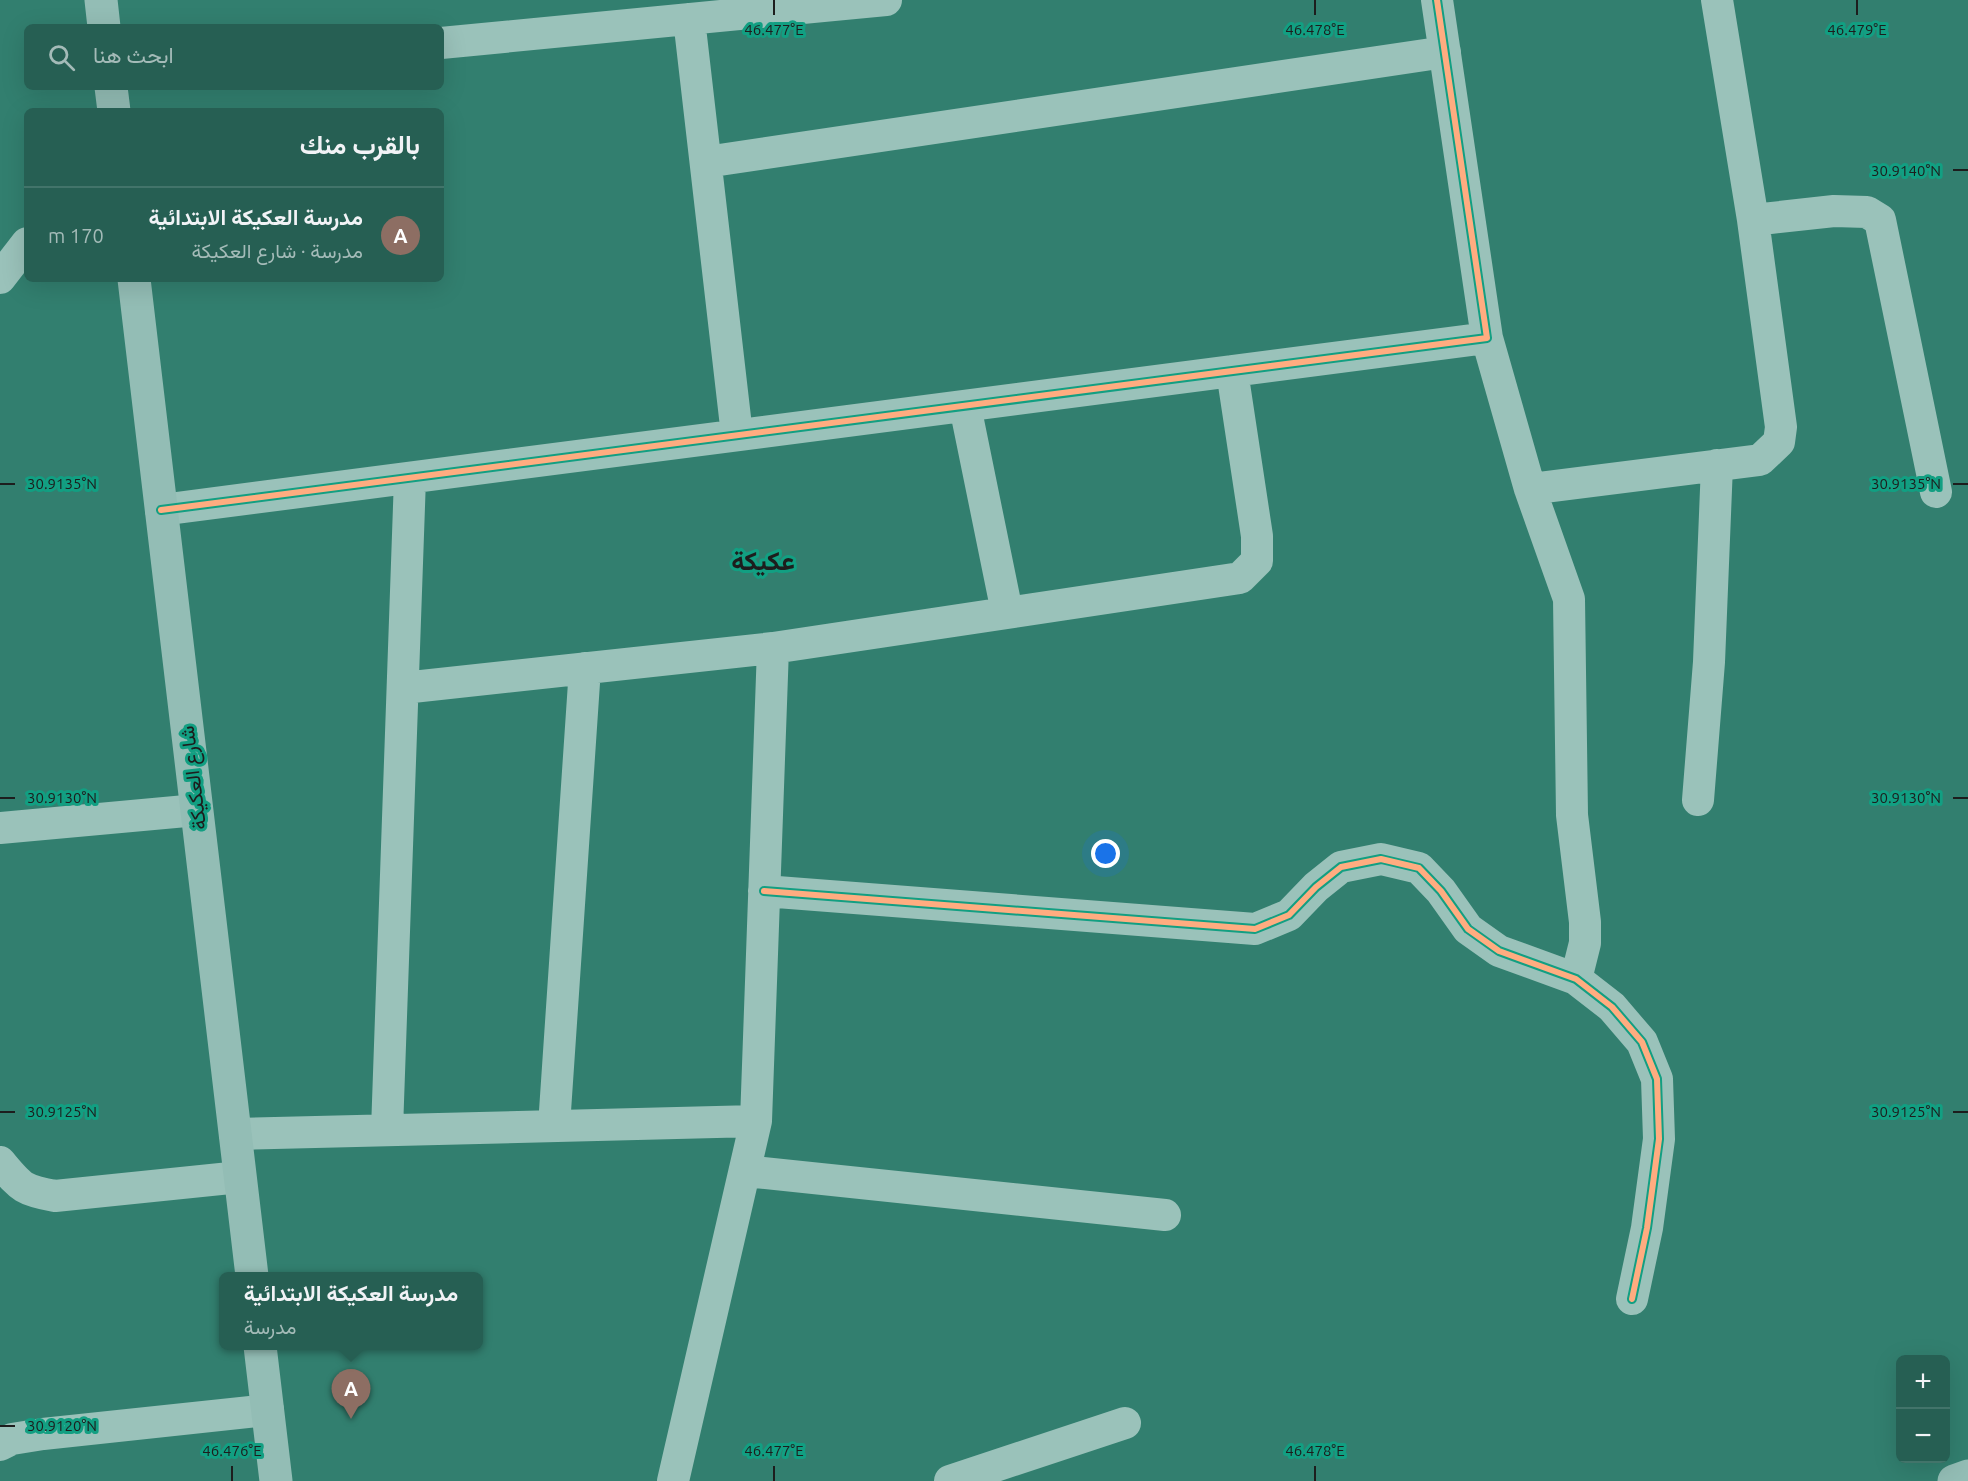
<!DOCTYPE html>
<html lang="ar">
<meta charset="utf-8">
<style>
:root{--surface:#265f53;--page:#32685d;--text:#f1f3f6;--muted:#a4bbb8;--line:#42746a;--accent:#e797bd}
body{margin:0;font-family:Ubuntu,Vazirmatn,sans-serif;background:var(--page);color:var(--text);direction:rtl}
.controls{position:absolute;right:18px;bottom:18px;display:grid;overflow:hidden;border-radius:9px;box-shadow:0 6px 24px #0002}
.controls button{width:54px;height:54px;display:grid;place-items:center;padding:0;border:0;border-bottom:2px solid var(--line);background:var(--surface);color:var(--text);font:30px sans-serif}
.you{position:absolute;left:1106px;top:854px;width:21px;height:21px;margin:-15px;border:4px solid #fff;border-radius:50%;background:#1a73e8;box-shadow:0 0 0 9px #1a73e833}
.badge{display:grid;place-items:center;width:39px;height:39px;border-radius:50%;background:var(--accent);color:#fff;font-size:20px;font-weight:700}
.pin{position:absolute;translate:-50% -50px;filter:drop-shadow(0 2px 3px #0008)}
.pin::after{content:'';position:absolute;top:32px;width:21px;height:18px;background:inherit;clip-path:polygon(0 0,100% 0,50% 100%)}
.popup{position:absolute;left:219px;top:1272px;width:264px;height:78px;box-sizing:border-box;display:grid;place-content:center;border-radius:9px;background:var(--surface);filter:drop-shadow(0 2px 4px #0005);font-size:20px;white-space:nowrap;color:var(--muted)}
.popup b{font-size:22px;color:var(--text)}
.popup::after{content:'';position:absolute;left:50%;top:100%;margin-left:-12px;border:12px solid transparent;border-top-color:var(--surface)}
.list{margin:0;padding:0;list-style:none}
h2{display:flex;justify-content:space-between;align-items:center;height:78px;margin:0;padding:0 24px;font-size:26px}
h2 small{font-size:20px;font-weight:400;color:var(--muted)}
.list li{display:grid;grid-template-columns:39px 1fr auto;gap:18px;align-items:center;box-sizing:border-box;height:96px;padding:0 24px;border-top:2px solid var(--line)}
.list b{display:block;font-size:22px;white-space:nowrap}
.list p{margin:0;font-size:20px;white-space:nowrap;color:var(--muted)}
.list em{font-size:20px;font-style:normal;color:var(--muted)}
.icon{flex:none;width:33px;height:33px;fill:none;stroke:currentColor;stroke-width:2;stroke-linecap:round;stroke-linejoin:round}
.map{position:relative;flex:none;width:1968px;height:1481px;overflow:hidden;direction:ltr}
.search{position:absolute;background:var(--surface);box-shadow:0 6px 24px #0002;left:24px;top:24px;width:420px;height:66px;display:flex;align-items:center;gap:15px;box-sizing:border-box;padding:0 21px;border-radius:9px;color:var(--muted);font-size:22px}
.panel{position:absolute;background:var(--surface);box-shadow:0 6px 24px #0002;left:24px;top:108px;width:420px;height:174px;border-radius:9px;direction:rtl}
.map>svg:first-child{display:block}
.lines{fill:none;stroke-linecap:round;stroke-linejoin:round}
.street{stroke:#9ac2ba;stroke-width:32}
.secondary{stroke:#93bdb5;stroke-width:33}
.cycleway-casing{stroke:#129f82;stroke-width:10}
.cycleway{stroke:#ffac80;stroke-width:6}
.ticks{fill:none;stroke:#1d1d1d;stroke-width:2}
.labels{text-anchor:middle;stroke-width:6;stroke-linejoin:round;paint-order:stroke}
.street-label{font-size:20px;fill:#1d1d1d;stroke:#129f82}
.district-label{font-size:26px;font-weight:bold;fill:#1d1d1d;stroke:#129f82}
.ticks-label{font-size:15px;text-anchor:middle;fill:#1d1d1d;stroke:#129f82;stroke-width:6;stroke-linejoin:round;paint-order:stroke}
</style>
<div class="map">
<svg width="1968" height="1481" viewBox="0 0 1968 1481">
<rect width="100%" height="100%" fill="#327f6f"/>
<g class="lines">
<path class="street" d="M689 19 737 435
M441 43 886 0
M706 162 1445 52
M1753 220 1834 211 1867 212 1880 220 1936 492
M0 278 27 243
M1487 338 1530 489 1569 599 1572 815 1585 922V943L1576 979
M965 406 1007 612
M1530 489 1760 460 1779 442 1781 427 1753 220 1717 0
M161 510 1487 338 1437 0
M403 688 773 648 1240 578 1257 561V536L1232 371
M1698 800 1709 662 1717 465
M0 828 197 810
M764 891 1255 929 1289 915 1316 887 1341 867 1381 859 1419 868 1441 891 1468 929 1499 951 1576 979 1612 1007 1642 1042 1657 1079 1659 1139 1647 1228 1632 1299
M554 1126 585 668
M387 1130 410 478
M235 1134 756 1121
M0 1162C21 1187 22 1190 55 1196L240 1177
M745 1171 1165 1215
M0 1445 12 1439 43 1434 268 1410
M673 1481 756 1121 773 648
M950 1481 1125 1423"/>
<path class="secondary" d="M101 0 104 27
M111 87 114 111
M134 279 252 1276
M260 1346 276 1481
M1954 1481 1968 1476"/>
<defs>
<path id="cycleway" d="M161 510 1487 338 1437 0
M764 891 1255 929 1289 915 1316 887 1341 867 1381 859 1419 868 1441 891 1468 929 1499 951 1576 979 1612 1007 1642 1042 1657 1079 1659 1139 1647 1228 1632 1299"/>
</defs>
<use href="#cycleway" class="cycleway-casing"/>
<use href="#cycleway" class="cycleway"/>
</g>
<path class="ticks" d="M774 0V15M1315 0V15M1857 0V15M1953 170H1968M0 484H15M1953 484H1968M0 798H15M1953 798H1968M0 1112H15M1953 1112H1968M0 1426H15M232 1466V1481M774 1466V1481M1315 1466V1481"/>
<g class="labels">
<g class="street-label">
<text transform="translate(193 778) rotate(-97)" y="7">شارع العكيكة</text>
</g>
<g class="district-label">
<text x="763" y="570">عكيكة</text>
</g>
</g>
<g class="ticks-label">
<text x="774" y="35">46.477°E</text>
<text x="1315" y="35">46.478°E</text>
<text x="1857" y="35">46.479°E</text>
<text x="1906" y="176">30.9140°N</text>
<text x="62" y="489">30.9135°N</text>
<text x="1906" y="489">30.9135°N</text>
<text x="62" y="803">30.9130°N</text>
<text x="1906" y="803">30.9130°N</text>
<text x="62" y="1117">30.9125°N</text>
<text x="1906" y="1117">30.9125°N</text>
<text x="62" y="1431">30.9120°N</text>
<text x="232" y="1456">46.476°E</text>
<text x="774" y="1456">46.477°E</text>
<text x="1315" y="1456">46.478°E</text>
</g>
</svg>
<div class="controls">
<button>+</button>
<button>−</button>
</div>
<div class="you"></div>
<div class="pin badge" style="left:351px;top:1419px;background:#8d6e63">A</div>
<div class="popup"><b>مدرسة العكيكة الابتدائية</b>مدرسة</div>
<div class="search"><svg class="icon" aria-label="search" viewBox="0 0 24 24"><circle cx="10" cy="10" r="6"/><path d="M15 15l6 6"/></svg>ابحث هنا</div>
<section class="panel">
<h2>بالقرب منك<small></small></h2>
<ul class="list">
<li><span class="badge" style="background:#8d6e63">A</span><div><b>مدرسة العكيكة الابتدائية</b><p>مدرسة · شارع العكيكة</p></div><em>170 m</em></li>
</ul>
</section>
</div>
